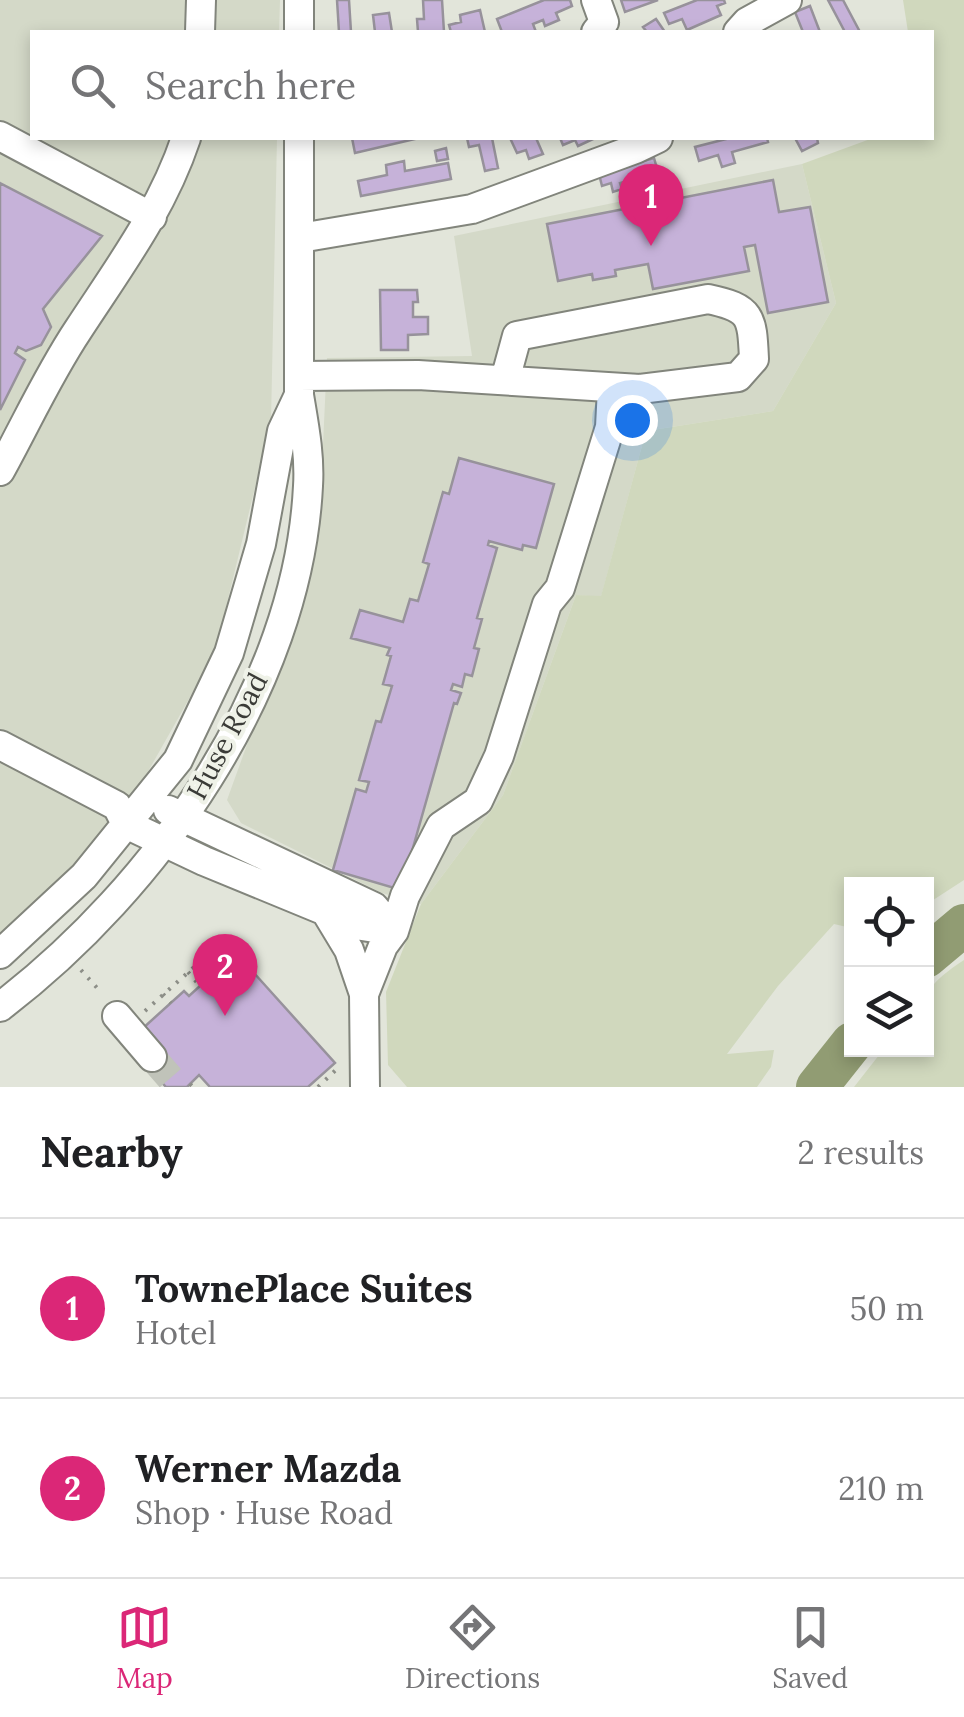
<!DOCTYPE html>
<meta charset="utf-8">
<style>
:root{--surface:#fff;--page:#f2f2f2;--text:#202124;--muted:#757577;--line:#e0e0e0;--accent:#db2777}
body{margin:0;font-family:Lora,serif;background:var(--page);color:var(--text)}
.controls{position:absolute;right:30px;bottom:30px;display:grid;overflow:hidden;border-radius:0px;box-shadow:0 5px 15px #0003}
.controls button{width:90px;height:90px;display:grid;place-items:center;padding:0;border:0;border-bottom:2px solid var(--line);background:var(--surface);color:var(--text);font:50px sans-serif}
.you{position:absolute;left:632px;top:420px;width:35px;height:35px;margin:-25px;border:8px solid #fff;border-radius:50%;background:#1a73e8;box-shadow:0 0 0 15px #1a73e833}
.badge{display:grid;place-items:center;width:65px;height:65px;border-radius:50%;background:var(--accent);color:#fff;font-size:32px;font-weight:700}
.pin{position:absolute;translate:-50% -82px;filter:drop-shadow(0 2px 5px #0008)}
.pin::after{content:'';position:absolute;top:52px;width:35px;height:30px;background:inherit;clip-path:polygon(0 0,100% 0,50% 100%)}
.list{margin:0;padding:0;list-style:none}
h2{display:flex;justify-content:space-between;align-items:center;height:130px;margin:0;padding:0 40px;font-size:42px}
h2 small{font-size:32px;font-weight:400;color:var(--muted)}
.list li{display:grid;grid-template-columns:65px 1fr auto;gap:30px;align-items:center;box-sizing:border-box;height:180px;padding:0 40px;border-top:2px solid var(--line)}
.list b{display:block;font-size:38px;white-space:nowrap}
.list p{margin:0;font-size:32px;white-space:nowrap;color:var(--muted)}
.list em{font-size:32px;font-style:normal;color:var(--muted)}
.icon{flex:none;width:55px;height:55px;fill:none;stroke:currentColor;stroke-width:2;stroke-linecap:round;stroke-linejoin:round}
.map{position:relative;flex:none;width:964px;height:1087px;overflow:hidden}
.search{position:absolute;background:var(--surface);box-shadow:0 5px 15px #0003;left:30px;right:30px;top:30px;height:110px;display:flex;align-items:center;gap:25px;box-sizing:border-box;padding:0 35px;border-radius:0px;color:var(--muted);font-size:38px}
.sheet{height:490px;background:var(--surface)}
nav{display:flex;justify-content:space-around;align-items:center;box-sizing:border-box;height:140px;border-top:2px solid var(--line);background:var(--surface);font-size:28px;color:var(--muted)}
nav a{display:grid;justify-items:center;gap:5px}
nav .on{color:var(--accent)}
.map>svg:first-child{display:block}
.built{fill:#d4d9c8}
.green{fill:#d0d8bd}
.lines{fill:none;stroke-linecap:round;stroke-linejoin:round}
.river{stroke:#919c73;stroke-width:42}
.building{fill:#c6b2d9;stroke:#97929b;stroke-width:2.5}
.minor-tunnel{stroke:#c0c3b9;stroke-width:28;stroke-dasharray:28 14;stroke-linecap:butt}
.minor-casing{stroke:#82857c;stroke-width:32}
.path{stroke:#8c8e87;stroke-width:4;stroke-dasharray:2.5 8;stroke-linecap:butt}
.minor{stroke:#fff;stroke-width:28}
.labels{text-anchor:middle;stroke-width:8;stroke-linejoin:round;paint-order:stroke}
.street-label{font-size:28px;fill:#3a3b37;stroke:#eff2e8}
</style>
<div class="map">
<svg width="964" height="1087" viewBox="0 0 964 1087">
<rect width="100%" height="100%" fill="#e2e5da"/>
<path class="built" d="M0 0H280L279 32H32V138H277L271 421 215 653 137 791 21 926 0 940Z
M802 164 836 303 773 411 646 431 601 597 576 595 503 795 421 904 382 893 241 823 227 800 303 590 322 467 327 358 472 356 454 236Z"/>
<path class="green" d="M903 0H964V880L927 904 926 884H852L851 928 834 924 778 986 727 1054 774 1050 771 1067 757 1087H407L388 1065 386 992 421 904 503 795 576 595 601 596 646 431 773 411 836 303 802 164 873 138H932V32H908Z
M964 960V1087H854L883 1050H926C926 996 916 992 964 960Z"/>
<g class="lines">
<path class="river" d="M926 957 964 925
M817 1087 852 1043"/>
</g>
<path class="building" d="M337 0H349L351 32H339Z
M423 0H442L444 32H418L417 19H424Z
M544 0H570L572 6 556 13 559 20 545 26 543 20 533 24 536 32H502L497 19Z
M621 0H658L625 12Z
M697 0H724L725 3 717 6 721 15 687 30 682 19 669 24 664 13Z
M828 0H843L860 32H845Z
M810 6 820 32H803L795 12Z
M480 10 485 32H451L449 25 461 22 460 15Z
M389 13 392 32H375L373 15Z
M656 19 665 32H647L643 27Z
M352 138H419L355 153Z
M467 138H492L498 168 485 171 479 145 469 147Z
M510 138H536L543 154 529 159 526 150 517 153Z
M560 138H592L593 139 578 146 575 140 563 145Z
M730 138H767L768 142 732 152 735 163 722 167 718 155 699 161 695 147Z
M795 138H817L818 143 802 151Z
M446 148 448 159 437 161 435 151Z
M654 158 658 172 620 183 622 189 613 192 611 183 602 186 599 174Z
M404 161 405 171 448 163 451 179 361 196 358 181 387 175 386 165Z
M773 180 779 212 810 207 828 302 768 313 755 245 744 247 749 271 653 289 648 264 615 270 616 276 593 280 592 274 558 281 547 224Z
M0 183 102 236 43 309 51 327 41 345 26 351 18 347 15 353 25 360 0 410Z
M380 290H417L418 302H413V317H428V334L408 335V350H381Z
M459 458 554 484 536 548 523 545 522 550 489 541 488 545 497 548 477 618 482 619 474 648 479 649 472 676 465 674 462 687 453 684 451 690 461 693 457 704 454 703 401 890 333 870 356 789 366 792 369 782 359 780 376 721 381 722 392 686 383 684 391 656 387 655 390 648 351 638 360 610 403 622 410 599 418 601 429 564 423 562 443 492 449 494Z
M236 953 335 1063 308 1087H210L199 1075 187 1087H166L145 1064 142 1029 184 991 189 996Z"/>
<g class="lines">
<path class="minor-tunnel" d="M152 1057 178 1087"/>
<defs>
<path id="minor" d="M299 0V32
M596 0 604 22 596 32
M200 32 201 0
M738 32 747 22 787 0
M0 136 152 217
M300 238 472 209 635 149 658 138
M299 376 418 375 640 389 738 377 754 359C752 317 752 308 708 299L517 336 505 380
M0 471C26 424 48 375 78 330 119 267 162 210 186 138
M0 745 117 806 126 824 204 861 362 926 394 931
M168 810 374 907 394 931
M326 912 349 950 364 994
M0 954 84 876 178 760 229 653 261 544 282 431 299 395
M0 1007C156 888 298 688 308 486 310 455 304 425 299 395V138
M117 1016 152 1057
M365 1087 364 994 383 946 394 931 405 896 441 826 478 801 499 756 547 604 560 588 610 427 612 388"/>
</defs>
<use href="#minor" class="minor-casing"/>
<path class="path" d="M81 970 98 989
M188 972 200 986
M163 994 171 1003
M145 1011 211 952 222 966
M190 1084 193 1087
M318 1087 340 1066"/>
<use href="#minor" class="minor"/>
</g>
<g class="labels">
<g class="street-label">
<text transform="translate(227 736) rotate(-62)" y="10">Huse Road</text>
</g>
</g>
</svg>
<div class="controls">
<button><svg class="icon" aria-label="locate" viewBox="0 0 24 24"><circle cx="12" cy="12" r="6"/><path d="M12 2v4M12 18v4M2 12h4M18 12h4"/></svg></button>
<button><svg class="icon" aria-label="layers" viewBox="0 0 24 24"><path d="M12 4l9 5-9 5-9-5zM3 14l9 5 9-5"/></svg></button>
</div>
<div class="you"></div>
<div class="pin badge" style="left:651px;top:246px">1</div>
<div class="pin badge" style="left:225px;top:1016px">2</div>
<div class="search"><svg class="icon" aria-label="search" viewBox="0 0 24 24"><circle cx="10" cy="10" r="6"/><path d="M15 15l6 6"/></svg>Search here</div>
</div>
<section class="sheet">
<h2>Nearby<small>2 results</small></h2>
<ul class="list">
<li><span class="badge">1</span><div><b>TownePlace Suites</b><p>Hotel</p></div><em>50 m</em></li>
<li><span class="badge">2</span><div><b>Werner Mazda</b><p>Shop · Huse Road</p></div><em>210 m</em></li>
</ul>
</section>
<nav>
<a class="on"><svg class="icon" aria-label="map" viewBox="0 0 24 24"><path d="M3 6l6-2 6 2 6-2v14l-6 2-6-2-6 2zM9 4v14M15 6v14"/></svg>Map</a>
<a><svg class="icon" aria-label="directions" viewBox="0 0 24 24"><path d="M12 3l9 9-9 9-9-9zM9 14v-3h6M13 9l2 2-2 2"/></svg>Directions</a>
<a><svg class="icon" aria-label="saved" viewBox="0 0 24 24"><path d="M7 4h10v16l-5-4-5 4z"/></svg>Saved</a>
</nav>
